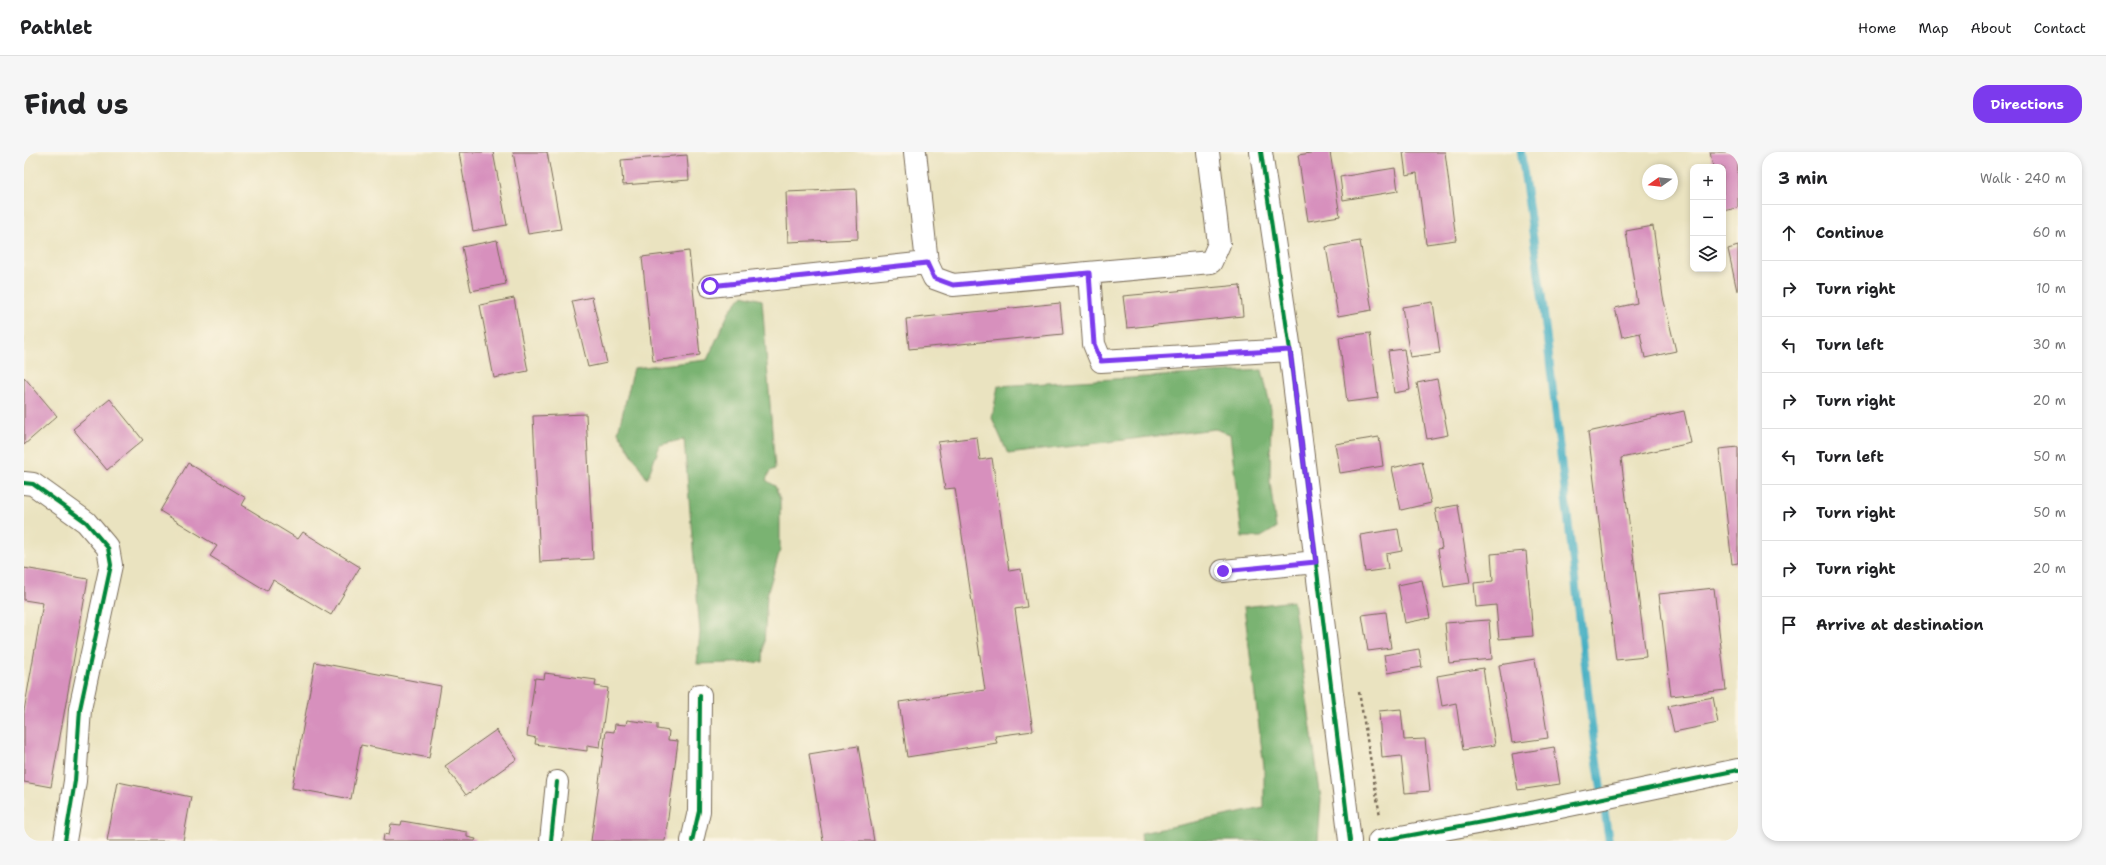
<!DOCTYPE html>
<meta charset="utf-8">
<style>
:root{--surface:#fff;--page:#f6f6f6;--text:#202124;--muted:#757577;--line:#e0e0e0;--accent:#7c3aed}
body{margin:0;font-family:"Shantell Sans",sans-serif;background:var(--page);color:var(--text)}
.controls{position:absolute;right:12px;top:12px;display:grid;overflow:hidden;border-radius:8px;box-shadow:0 2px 6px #0003}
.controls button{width:36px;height:36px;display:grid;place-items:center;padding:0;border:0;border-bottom:1px solid var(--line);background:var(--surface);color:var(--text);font:20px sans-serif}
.compass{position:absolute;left:1618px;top:12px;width:36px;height:36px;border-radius:50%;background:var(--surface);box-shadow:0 2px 6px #0003;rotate:255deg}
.stop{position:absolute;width:12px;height:12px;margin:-9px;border:3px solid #7c3aed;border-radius:50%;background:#fff}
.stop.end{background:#7c3aed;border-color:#fff;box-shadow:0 1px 4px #0008}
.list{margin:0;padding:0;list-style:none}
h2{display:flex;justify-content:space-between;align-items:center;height:52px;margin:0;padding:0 16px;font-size:17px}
h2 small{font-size:13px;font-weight:400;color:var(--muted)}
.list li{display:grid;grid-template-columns:26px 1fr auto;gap:12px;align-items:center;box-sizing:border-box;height:56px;padding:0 16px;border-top:1px solid var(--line)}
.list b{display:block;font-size:15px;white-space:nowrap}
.list em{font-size:13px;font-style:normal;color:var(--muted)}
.icon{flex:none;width:22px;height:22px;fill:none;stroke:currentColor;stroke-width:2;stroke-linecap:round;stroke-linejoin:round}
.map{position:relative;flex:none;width:1714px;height:689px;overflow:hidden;border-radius:16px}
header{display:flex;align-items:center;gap:24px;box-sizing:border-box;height:56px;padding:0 20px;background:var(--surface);border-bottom:1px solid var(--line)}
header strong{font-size:19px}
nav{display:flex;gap:22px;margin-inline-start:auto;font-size:14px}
.intro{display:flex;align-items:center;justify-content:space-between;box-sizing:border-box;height:96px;padding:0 24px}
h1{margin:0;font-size:28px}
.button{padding:10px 18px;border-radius:16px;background:var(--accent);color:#fff;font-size:14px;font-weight:700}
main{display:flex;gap:24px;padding:0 24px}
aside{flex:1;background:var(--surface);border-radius:16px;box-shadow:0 2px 6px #0003}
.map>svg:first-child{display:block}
.forest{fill:#7ab372;stroke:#5a6e48}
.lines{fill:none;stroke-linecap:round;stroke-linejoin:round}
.stream{stroke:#45afc3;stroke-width:8}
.building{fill:#d790bd}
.minor-casing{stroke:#786b57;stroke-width:24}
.path{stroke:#786b57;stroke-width:2.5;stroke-dasharray:3 3;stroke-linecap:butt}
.minor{stroke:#fff;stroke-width:22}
.cycleway-casing{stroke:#fcf5e5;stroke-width:6}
.cycleway{stroke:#00873e;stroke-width:4}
.route{stroke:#7c3aed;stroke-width:5}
</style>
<header>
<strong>Pathlet</strong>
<nav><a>Home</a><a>Map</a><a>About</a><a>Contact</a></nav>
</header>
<div class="intro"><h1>Find us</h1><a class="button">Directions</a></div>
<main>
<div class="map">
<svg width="1714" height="689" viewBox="0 0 1714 689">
<rect width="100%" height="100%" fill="#fcf5e5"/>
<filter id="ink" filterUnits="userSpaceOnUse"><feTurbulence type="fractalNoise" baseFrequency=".025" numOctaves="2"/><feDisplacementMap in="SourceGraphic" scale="8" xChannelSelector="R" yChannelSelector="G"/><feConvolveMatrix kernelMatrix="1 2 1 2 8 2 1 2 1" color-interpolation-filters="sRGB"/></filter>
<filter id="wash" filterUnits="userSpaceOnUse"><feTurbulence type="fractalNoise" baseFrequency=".012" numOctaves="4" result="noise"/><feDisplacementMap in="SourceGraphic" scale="16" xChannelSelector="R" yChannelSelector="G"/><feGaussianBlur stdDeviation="0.9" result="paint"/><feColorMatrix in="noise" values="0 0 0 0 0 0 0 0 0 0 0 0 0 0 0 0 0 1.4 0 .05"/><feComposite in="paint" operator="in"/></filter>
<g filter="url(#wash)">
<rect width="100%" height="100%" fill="#eae3c0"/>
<path class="forest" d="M719 143 738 148 751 317 746 319 742 328 751 334 756 347V398L743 443 739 510 673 512 676 480 660 287 636 293 623 327 594 280 610 216 683 208 706 158Z
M1238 218 1247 257 1246 330 1252 376 1237 385H1218L1206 282 1191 277 984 302 968 266 974 234Z
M1269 449 1297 647 1294 689H1118L1117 681 1240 656V615L1220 455Z"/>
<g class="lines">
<path class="stream" d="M1497 0 1519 153 1570 590 1585 689"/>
</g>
<g id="blocks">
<path class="building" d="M435 0H469L483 73 449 79Z
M489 0H523L537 77 504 82Z
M1293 0H1306L1316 64 1284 69 1274 3Z
M1379 0H1421L1432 88 1402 92 1393 21 1382 23Z
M1686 0H1714V56L1699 59V15H1689Z
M663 3 665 28 599 33 597 8Z
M1371 16 1374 39 1319 48 1316 25Z
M832 37 834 87 764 90 762 40Z
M1629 74 1639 145 1652 199 1621 206 1616 181 1598 185 1591 156 1613 151 1602 79Z
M473 88 482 132 447 139 438 95Z
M1336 89 1348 158 1314 164 1302 95Z
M1714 94V139H1713L1704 97Z
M665 99 676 203 629 209 618 105Z
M1216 133 1219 164 1103 176 1099 144Z
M568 145 583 211 564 215 548 149Z
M490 146 504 219 470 226 456 153Z
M1409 150 1416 201 1386 205 1378 155Z
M1036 151 1039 182 885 197 882 167Z
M1346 181 1354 246 1323 250 1315 185Z
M1380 197 1386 238 1370 241 1364 199Z
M0 225 33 264 0 293Z
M1413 227 1424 283 1403 287 1393 231Z
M86 247 119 288 83 318 49 277Z
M1660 259 1667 291 1597 306 1622 505 1592 508 1564 280Z
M562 262 569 407 516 410 509 264Z
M953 285 956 308 968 306 985 419 997 417 1003 455 991 457 1009 579 971 584 973 591 883 605 875 550 961 538 931 336 921 337 914 290Z
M1355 285 1359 314 1316 321 1311 292Z
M1714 295V411L1708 412 1695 297Z
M1398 309 1407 351 1377 358 1368 316Z
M164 311 222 346 218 353 274 387 279 380 336 415 307 463 249 428 243 439 186 404 193 394 136 359Z
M1434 353 1446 431 1420 435 1414 397 1418 396 1411 357Z
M1374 377 1378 399 1362 402 1364 417 1341 420 1336 383Z
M1502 399 1509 484 1475 487 1472 453 1452 455 1450 431 1469 429 1467 402Z
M0 416 64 427 27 635 0 630V559L19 451 0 448Z
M1398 428 1406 466 1381 471 1374 433Z
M1690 436 1702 538 1647 544 1635 442Z
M1362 460 1367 496 1344 499 1338 463Z
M1465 468 1468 507 1425 511 1421 471Z
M1395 497 1398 515 1363 521 1360 503Z
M1511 507 1524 586 1488 591 1475 513Z
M291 510 417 534 405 606 337 593 327 647 268 636Z
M1459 516 1471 593 1439 598 1432 551 1418 554 1413 524Z
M521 521 572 528 571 534 584 536 576 595 563 593V599L511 592 512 586 503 584 511 526 520 527Z
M1689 545 1694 571 1650 580 1644 554Z
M1377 557 1380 588 1401 587 1406 639 1381 641 1377 604 1358 606 1355 559Z
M603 568 633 572V577L645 579 644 588 654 589 641 689H567L582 579 590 580 591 572 602 573Z
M472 578 493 607 442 643 421 614Z
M834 594 850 689H799L785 602Z
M1530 595 1536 632 1494 638 1488 602Z
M94 630 167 645 159 689H83Z
M378 669 443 680V685L452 687 451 689H359L360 682 365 683 367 672 377 673Z"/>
</g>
</g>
<g filter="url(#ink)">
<use href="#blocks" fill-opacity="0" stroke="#786b57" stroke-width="1"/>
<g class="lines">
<defs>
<path id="minor" d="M891 0 903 111 910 126 929 133 1187 110 1195 92 1184 0
M1237 0 1266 198 1326 689
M1065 121 1070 192 1077 209 1266 198
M686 134 903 111
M0 331 9 332 62 370 84 396 87 413 56 557 51 629 41 689
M1199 419 1292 410
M527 689 533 630
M668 689 675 659 676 543
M1355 689 1512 660 1714 618"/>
</defs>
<use href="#minor" class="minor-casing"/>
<path class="path" d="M1335 540 1356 664"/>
<use href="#minor" class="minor"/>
<defs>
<path id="cycleway" d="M1237 0 1266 198 1326 689
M0 331 9 332 62 370 84 396 87 413 56 557 51 629 41 689
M527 689 533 630
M668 689 675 659 676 543
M1355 689 1512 660 1714 618"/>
</defs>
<use href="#cycleway" class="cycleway-casing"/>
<use href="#cycleway" class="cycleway"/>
</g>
</g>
<g class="lines" filter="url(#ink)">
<path class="route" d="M686 134 903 111 910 126 929 133 1065 121 1070 192 1077 209 1266 198 1292 410 1199 419"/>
</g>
</svg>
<div class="controls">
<button>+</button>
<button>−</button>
<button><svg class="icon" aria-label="layers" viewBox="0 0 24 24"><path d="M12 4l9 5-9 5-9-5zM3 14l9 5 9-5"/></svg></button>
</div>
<svg class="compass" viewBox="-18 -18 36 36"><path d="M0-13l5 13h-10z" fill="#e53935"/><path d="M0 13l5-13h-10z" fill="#757577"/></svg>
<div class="stop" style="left:686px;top:134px"></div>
<div class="stop end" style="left:1199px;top:419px"></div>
</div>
<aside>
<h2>3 min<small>Walk · 240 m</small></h2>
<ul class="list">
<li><svg class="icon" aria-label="ahead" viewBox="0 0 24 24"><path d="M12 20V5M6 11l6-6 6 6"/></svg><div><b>Continue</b></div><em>60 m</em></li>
<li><svg class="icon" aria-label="right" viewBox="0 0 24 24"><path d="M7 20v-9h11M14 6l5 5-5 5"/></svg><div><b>Turn right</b></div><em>10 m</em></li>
<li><svg class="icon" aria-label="left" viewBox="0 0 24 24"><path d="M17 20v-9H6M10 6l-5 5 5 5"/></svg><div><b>Turn left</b></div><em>30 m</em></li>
<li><svg class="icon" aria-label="right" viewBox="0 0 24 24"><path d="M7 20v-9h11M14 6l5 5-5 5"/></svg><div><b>Turn right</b></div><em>20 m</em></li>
<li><svg class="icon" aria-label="left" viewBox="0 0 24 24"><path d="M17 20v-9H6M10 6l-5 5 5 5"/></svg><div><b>Turn left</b></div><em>50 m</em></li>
<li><svg class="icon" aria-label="right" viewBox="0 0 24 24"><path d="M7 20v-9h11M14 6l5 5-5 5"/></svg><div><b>Turn right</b></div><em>50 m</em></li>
<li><svg class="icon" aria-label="right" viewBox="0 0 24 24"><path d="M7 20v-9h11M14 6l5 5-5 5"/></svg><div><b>Turn right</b></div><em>20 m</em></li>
<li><svg class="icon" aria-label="arrive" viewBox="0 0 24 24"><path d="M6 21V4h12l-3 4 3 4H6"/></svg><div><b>Arrive at destination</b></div></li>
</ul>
</aside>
</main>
